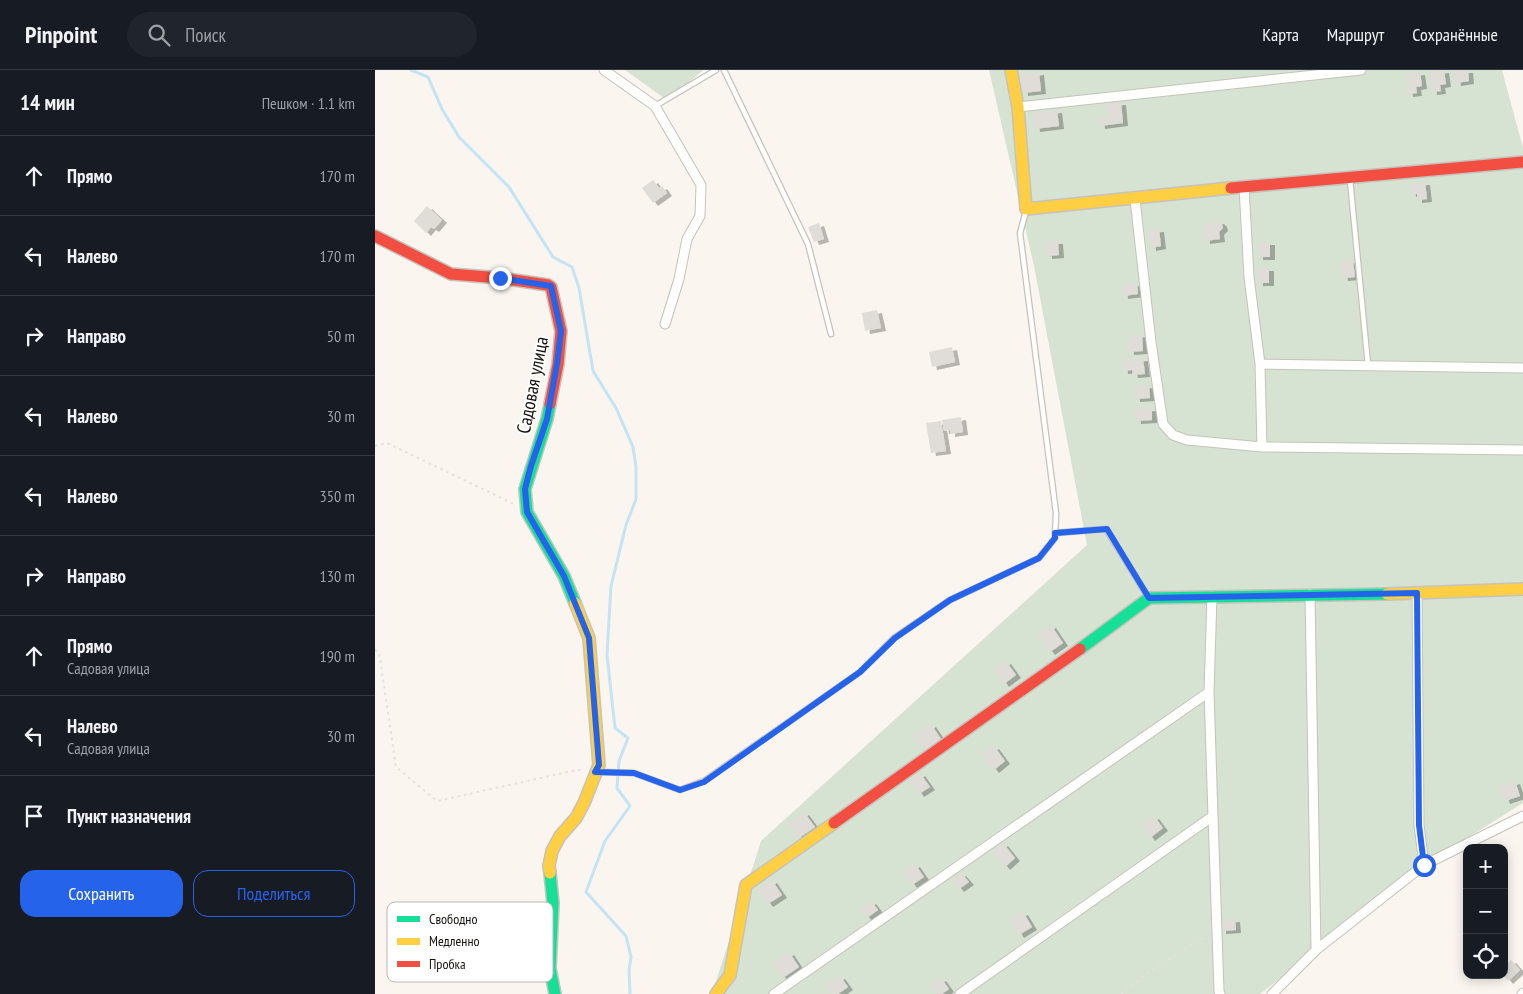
<!DOCTYPE html>
<html lang="ru">
<meta charset="utf-8">
<style>
:root{--surface:#171b24;--page:#20242c;--text:#f1f3f6;--muted:#9ea1a6;--line:#363941;--accent:#2563eb}
body{margin:0;font-family:"PT Sans Narrow",sans-serif;background:var(--page);color:var(--text)}
.controls{position:absolute;right:15px;bottom:15px;display:grid;overflow:hidden;border-radius:10px;box-shadow:0 2px 12px #0003}
.controls button{width:45px;height:45px;display:grid;place-items:center;padding:0;border:0;border-bottom:1px solid var(--line);background:var(--surface);color:var(--text);font:25px sans-serif}
.stop{position:absolute;width:15px;height:15px;margin:-11px;border:4px solid #2563eb;border-radius:50%;background:#fff}
.stop.end{background:#2563eb;border-color:#fff;box-shadow:0 1px 5px #0008}
.list{margin:0;padding:0;list-style:none}
h2{display:flex;justify-content:space-between;align-items:center;height:65px;margin:0;padding:0 20px;font-size:21px}
h2 small{font-size:16px;font-weight:400;color:var(--muted)}
.list li{display:grid;grid-template-columns:32px 1fr auto;gap:15px;align-items:center;box-sizing:border-box;height:80px;padding:0 20px;border-top:1px solid var(--line)}
.list b{display:block;font-size:19px;white-space:nowrap}
.list p{margin:0;font-size:16px;white-space:nowrap;color:var(--muted)}
.list em{font-size:16px;font-style:normal;color:var(--muted)}
.actions{display:flex;gap:10px;padding:15px 20px}
.actions a{flex:1;padding:11px 0;border:1px solid var(--accent);border-radius:15px;text-align:center;font-size:18px;color:var(--accent)}
.actions .main{background:var(--accent);color:#fff}
.icon{flex:none;width:28px;height:28px;fill:none;stroke:currentColor;stroke-width:2;stroke-linecap:round;stroke-linejoin:round}
.map{position:relative;flex:none;width:1148px;height:924px;overflow:hidden}
header{display:flex;align-items:center;gap:30px;box-sizing:border-box;height:70px;padding:0 25px;background:var(--surface);border-bottom:1px solid var(--line)}
header strong{font-size:24px}
nav{display:flex;gap:28px;margin-inline-start:auto;font-size:18px}
.search{width:350px;height:45px;background:var(--page);display:flex;align-items:center;gap:12px;box-sizing:border-box;padding:0 18px;border-radius:28px;color:var(--muted);font-size:19px}
main{display:flex}
aside{flex:1;background:var(--surface)}
.map>svg:first-child{display:block}
.green{fill:#d6e2d2}
.lines{fill:none;stroke-linecap:round;stroke-linejoin:round}
.stream{stroke:#c4e3f4;stroke-width:3}
.building{fill:#e0dcd7;filter:url(#shadow)}
.lane-casing{stroke:#c6c2bc;stroke-width:7}
.street-casing{stroke:#c6c2bc;stroke-width:11}
.fast-casing{stroke:#c6c2bc;stroke-width:14}
.slow-casing{stroke:#c6c2bc;stroke-width:14}
.jam-casing{stroke:#c6c2bc;stroke-width:14}
.path{stroke:#e2e1de;stroke-width:2;stroke-dasharray:2.5 4;stroke-linecap:butt}
.lane{stroke:#fefefc;stroke-width:4.5}
.street{stroke:#fefefc;stroke-width:9}
.fast{stroke:#16e098;stroke-width:11}
.slow{stroke:#ffcf43;stroke-width:11}
.jam{stroke:#f24e42;stroke-width:11}
.route{stroke:#2563eb;stroke-width:6}
.labels{text-anchor:middle;stroke-width:4;stroke-linejoin:round;paint-order:stroke}
.street-label{font-size:19px;fill:#16130e;stroke:#fff}
.key{fill:#fff;stroke:#b9b8b7;stroke-width:1}
.key-label{font-size:14px;fill:#16130e}
</style>
<header>
<strong>Pinpoint</strong>
<div class="search"><svg class="icon" aria-label="search" viewBox="0 0 24 24"><circle cx="10" cy="10" r="6"/><path d="M15 15l6 6"/></svg>Поиск</div>
<nav><a>Карта</a><a>Маршрут</a><a>Сохранённые</a></nav>
</header>
<main>
<aside>
<h2>14 мин<small>Пешком · 1.1 km</small></h2>
<ul class="list">
<li><svg class="icon" aria-label="ahead" viewBox="0 0 24 24"><path d="M12 20V5M6 11l6-6 6 6"/></svg><div><b>Прямо</b></div><em>170 m</em></li>
<li><svg class="icon" aria-label="left" viewBox="0 0 24 24"><path d="M17 20v-9H6M10 6l-5 5 5 5"/></svg><div><b>Налево</b></div><em>170 m</em></li>
<li><svg class="icon" aria-label="right" viewBox="0 0 24 24"><path d="M7 20v-9h11M14 6l5 5-5 5"/></svg><div><b>Направо</b></div><em>50 m</em></li>
<li><svg class="icon" aria-label="left" viewBox="0 0 24 24"><path d="M17 20v-9H6M10 6l-5 5 5 5"/></svg><div><b>Налево</b></div><em>30 m</em></li>
<li><svg class="icon" aria-label="left" viewBox="0 0 24 24"><path d="M17 20v-9H6M10 6l-5 5 5 5"/></svg><div><b>Налево</b></div><em>350 m</em></li>
<li><svg class="icon" aria-label="right" viewBox="0 0 24 24"><path d="M7 20v-9h11M14 6l5 5-5 5"/></svg><div><b>Направо</b></div><em>130 m</em></li>
<li><svg class="icon" aria-label="ahead" viewBox="0 0 24 24"><path d="M12 20V5M6 11l6-6 6 6"/></svg><div><b>Прямо</b><p>Садовая улица</p></div><em>190 m</em></li>
<li><svg class="icon" aria-label="left" viewBox="0 0 24 24"><path d="M17 20v-9H6M10 6l-5 5 5 5"/></svg><div><b>Налево</b><p>Садовая улица</p></div><em>30 m</em></li>
<li><svg class="icon" aria-label="arrive" viewBox="0 0 24 24"><path d="M6 21V4h12l-3 4 3 4H6"/></svg><div><b>Пункт назначения</b></div></li>
</ul>
<div class="actions"><a class="main">Сохранить</a><a>Поделиться</a></div>
</aside>
<div class="map">
<svg width="1148" height="924" viewBox="0 0 1148 924">
<defs>
<filter id="shadow"><feDropShadow dx="5" dy="3" stdDeviation="0" flood-color="#0004"/></filter>
</defs>
<rect width="100%" height="100%" fill="#faf5ee"/>
<path class="green" d="M250 0H328L293 31Z
M614 0H1127L1148 78V733L1049 795 885 924H337L386 771 712 475 659 196Z"/>
<g class="lines">
<path class="stream" d="M36 0 53 7 67 39 84 67 134 117 178 187 197 197 204 218 218 301 241 338 258 377 261 397V429L251 455 236 516 232 585 240 658 253 668 244 691 242 718 255 736 230 771 211 822 251 866 256 887 254 900 255 924"/>
</g>
<path class="building" d="M1069 0 1071 14 1065 15 1066 21 1057 22 1055 2Z
M1079 0H1093L1094 11 1081 13Z
M664 2 666 21 648 23 646 5Z
M1045 2 1047 16 1041 17 1042 23 1033 24 1031 4Z
M746 32 748 53 725 56 724 47 734 46 732 33Z
M682 40 684 56 660 59 658 43Z
M278 110 284 118 287 116 292 123 278 133 267 118Z
M1050 112 1052 129 1042 130V124H1036L1035 113Z
M52 136 67 150 59 159 56 157 51 163 39 151Z
M844 151 847 154 848 158 844 162 845 169 830 171 829 153Z
M444 153 449 169 439 172 433 157Z
M784 159 786 176 776 178 774 160Z
M671 171H683L684 185 672 186Z
M883 172H895V187H883Z
M978 190 980 207 968 208 966 191Z
M883 198H894V213H883Z
M762 213 763 224 748 226 747 214Z
M502 240 506 258 490 261 487 243Z
M767 264 768 281 754 282 753 268H757V265Z
M577 277 580 292 557 297 554 282Z
M768 288 770 304 758 305 757 300 748 301 747 291Z
M774 315 775 328 760 329 759 316Z
M777 338V350L761 351 760 339Z
M586 347 588 362 575 364V360L569 361 567 350Z
M566 351 571 381 556 383 551 353Z
M676 555 688 573 675 582 662 565Z
M631 591 641 605 629 614 619 599Z
M556 654 566 669 550 681 539 666Z
M619 676 630 691 619 700 607 684Z
M545 703 555 717 544 724 535 710Z
M1140 711 1145 726 1130 731 1125 716Z
M429 742 440 757 424 768 413 753Z
M779 746 788 758 775 768 766 755Z
M628 773 640 788 630 797 618 781Z
M540 794 549 807 537 815 528 802Z
M586 803 594 812 584 819 577 810Z
M397 810 407 825 393 834 383 820Z
M496 831 503 840 492 848 485 839Z
M648 842 657 857 644 865 635 850Z
M860 849 861 860 846 861V850Z
M414 882 424 897 408 908 397 894Z
M1136 890 1145 900 1133 911 1128 905H1129V897Z
M465 906 473 917 463 924H457L451 916Z
M566 908 574 919 567 924H562L556 916Z"/>
<g class="lines">
<defs>
<path id="lane" d="M349 0 433 174 456 264
M280 36 341 0
M975 110 993 295
M680 463 731 459 773 527
M225 702 259 703 305 720 329 711 485 602 519 568 575 530 664 488 680 468 681 443 645 163 651 141"/>
<path id="street" d="M229 0 280 36 326 115 325 146 312 169 304 209 290 254
M643 37 986 0
M869 117 874 207 885 294 887 377
M760 129 776 272 788 354 798 365 812 370 887 377 1148 380
M885 294 1148 298
M1042 523 1044 755 1049 795
M935 524 941 880
M834 622 837 526
M838 746 844 921 845 924
M399 924 834 622 838 746 585 924
M897 924 941 880 1049 795 1148 746
M1147 924 1148 923"/>
<path id="fast" d="M175 334 172 349 150 419 152 442 189 506 200 533
M705 579 774 528 1012 524
M175 803 178 833 175 898 180 924"/>
<path id="slow" d="M636 0 643 37 651 139 856 118
M1012 524 1148 519
M175 803 174 796 177 781 185 766 201 748 209 733 224 695 214 568 200 533
M341 924 355 905 371 815 459 753"/>
<path id="jam" d="M856 118 1148 92
M0 166 76 204 125 208 173 215 176 217 186 261 183 294 175 334
M459 753 705 579"/>
</defs>
<use href="#lane" class="lane-casing"/>
<use href="#street" class="street-casing"/>
<use href="#fast" class="fast-casing"/>
<use href="#slow" class="slow-casing"/>
<use href="#jam" class="jam-casing"/>
<path class="path" d="M0 376 12 373 139 434
M0 580 4 582 21 697 62 731 202 700H208
M746 924 779 898 833 865"/>
<use href="#lane" class="lane"/>
<use href="#street" class="street"/>
<use href="#fast" class="fast"/>
<use href="#slow" class="slow"/>
<use href="#jam" class="jam"/>
</g>
<g class="lines">
<path class="route" d="M125 208 176 216 186 261 182 294 172 349 156 396 150 419 152 442 189 506 214 568 224 695 220 702 259 703 305 720 329 712 485 602 520 568 575 530 664 488 680 468V463L732 459 774 528 1042 523 1044 755 1049 795"/>
</g>
<g class="labels">
<g class="street-label">
<text transform="translate(157 315) rotate(-79)" y="7">Садовая улица</text>
</g>
</g>
<rect x="12" y="832" width="166" height="80" rx="8" class="key"/>
<rect x="22" y="846" width="23" height="6" fill="#16e098"/>
<rect x="22" y="868" width="23" height="7" fill="#ffcf43"/>
<rect x="22" y="891" width="23" height="6" fill="#f24e42"/>
<g class="key-label">
<text x="54" y="854">Свободно</text>
<text x="54" y="876">Медленно</text>
<text x="54" y="899">Пробка</text>
</g>
</svg>
<div class="controls">
<button>+</button>
<button>−</button>
<button><svg class="icon" aria-label="locate" viewBox="0 0 24 24"><circle cx="12" cy="12" r="6"/><path d="M12 2v4M12 18v4M2 12h4M18 12h4"/></svg></button>
</div>
<div class="stop" style="left:1049px;top:795px"></div>
<div class="stop end" style="left:125px;top:208px"></div>
</div>
</main>
